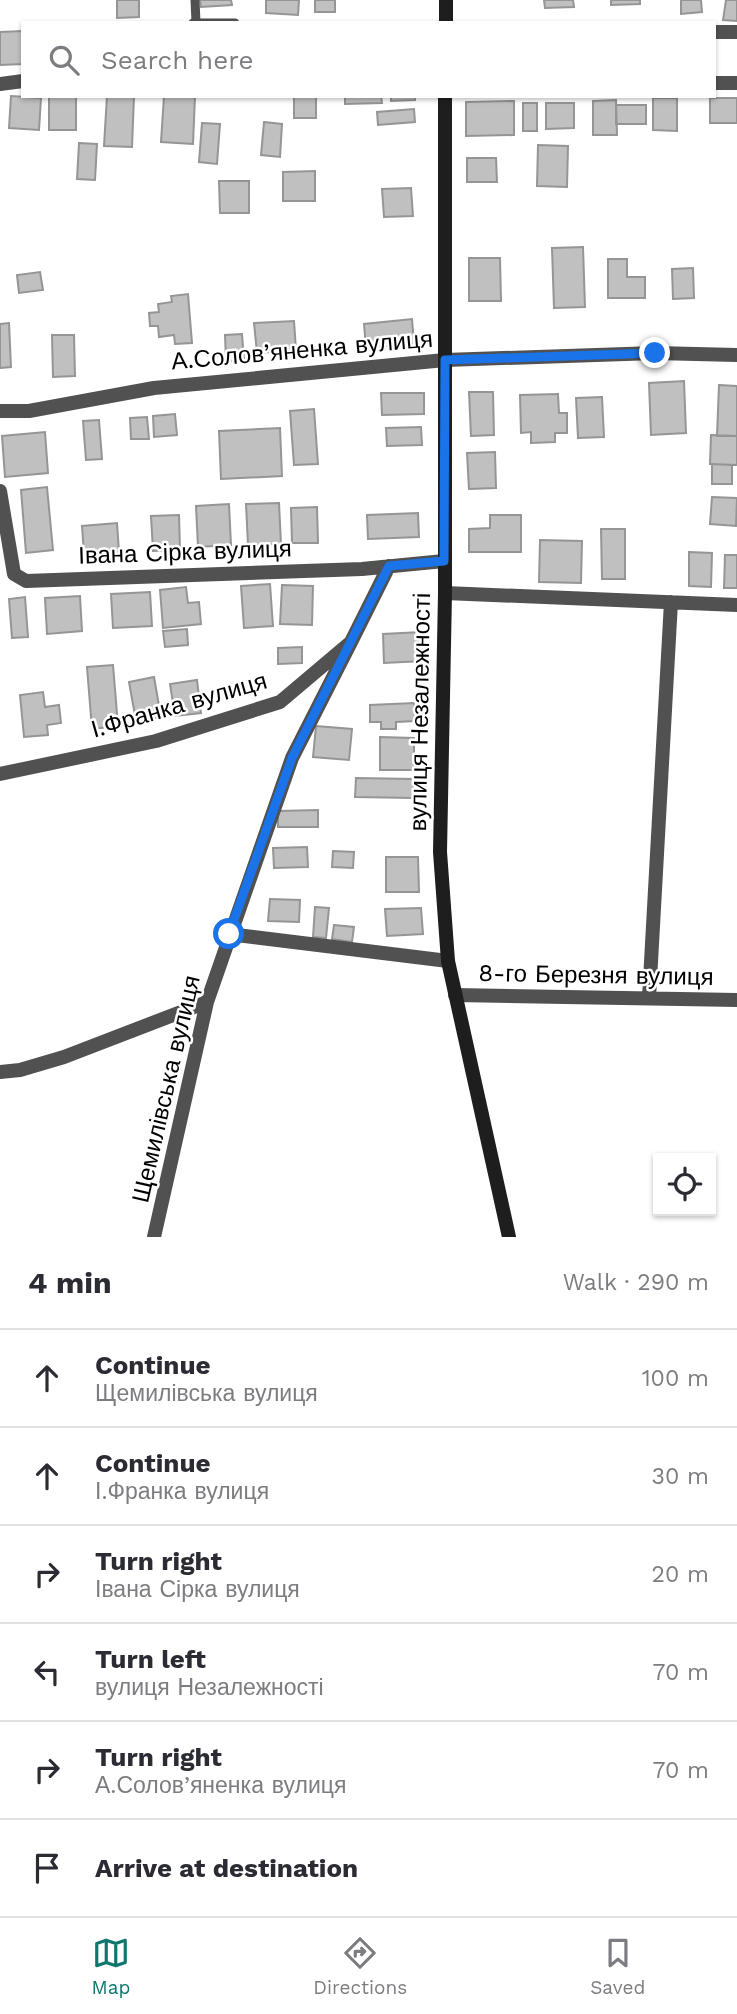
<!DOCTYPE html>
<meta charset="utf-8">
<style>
:root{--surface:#fff;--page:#f7f7f7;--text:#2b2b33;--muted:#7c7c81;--line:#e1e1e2;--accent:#0f766e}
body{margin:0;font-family:"Work Sans",sans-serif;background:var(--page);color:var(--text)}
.controls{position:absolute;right:21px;bottom:21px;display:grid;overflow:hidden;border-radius:0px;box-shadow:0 2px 5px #0004}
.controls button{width:63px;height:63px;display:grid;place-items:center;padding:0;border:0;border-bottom:2px solid var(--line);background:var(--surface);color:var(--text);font:35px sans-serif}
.stop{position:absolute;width:21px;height:21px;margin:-16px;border:5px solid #1a73e8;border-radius:50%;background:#fff}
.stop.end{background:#1a73e8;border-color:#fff;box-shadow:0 2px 7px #0008}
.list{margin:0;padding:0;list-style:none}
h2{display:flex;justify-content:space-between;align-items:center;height:91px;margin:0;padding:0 28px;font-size:30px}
h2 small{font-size:23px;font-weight:400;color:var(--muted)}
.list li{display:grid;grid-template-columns:46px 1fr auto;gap:21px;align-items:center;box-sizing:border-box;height:98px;padding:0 28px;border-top:2px solid var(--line)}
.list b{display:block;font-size:26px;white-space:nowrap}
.list p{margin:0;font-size:23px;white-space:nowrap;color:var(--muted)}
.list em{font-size:23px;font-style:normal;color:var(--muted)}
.icon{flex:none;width:38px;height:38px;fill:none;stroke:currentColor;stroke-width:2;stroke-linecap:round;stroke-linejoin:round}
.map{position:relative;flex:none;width:737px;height:1237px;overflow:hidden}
.search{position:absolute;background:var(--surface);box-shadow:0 2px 5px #0004;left:21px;right:21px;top:21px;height:77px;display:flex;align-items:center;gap:18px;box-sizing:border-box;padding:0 24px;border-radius:0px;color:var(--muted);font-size:26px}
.sheet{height:679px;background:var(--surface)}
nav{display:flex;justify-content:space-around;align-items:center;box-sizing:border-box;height:98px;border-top:2px solid var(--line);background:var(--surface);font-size:19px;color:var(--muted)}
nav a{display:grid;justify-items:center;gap:4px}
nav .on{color:var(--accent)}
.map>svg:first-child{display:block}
.building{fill:#c0c0c0;stroke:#959595;stroke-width:2}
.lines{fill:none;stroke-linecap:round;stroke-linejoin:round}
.lane{stroke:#515151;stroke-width:9}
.street{stroke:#515151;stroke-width:14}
.secondary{stroke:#1e1e1e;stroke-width:14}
.route{stroke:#1a73e8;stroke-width:9}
.labels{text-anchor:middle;stroke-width:5;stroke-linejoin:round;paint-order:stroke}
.street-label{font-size:24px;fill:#000;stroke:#fff}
</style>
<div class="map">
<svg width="737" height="1237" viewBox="0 0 737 1237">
<rect width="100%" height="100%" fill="#fff"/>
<path class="building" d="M117 0H139V17L117 18Z
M200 0H231L232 5 201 7Z
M266 0H299L298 15 266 13Z
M315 0H335V12H315Z
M544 0H573L574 7 545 8Z
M611 0H640V4L611 5Z
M681 0H701L702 12 681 14Z
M726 0H737V21L723 20Z
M22 31 23 64 0 65V32Z
M11 96 41 98 39 130 9 128Z
M49 96H76V130H49Z
M107 96H134L132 147 104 146Z
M164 96H195L193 144 161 142Z
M294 96H316V118H294Z
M345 96H381L382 103 345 104Z
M391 96H415V100L391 101Z
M653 98H677V131L653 130Z
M710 98H737V123H710Z
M616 100 617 135H593V101Z
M514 101V135L466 136V102Z
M523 103H537V131H523Z
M546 103H574V128L546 129Z
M616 105H646V124H616Z
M414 109 415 122 378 125 377 112Z
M264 122 282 124 280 157 261 155Z
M202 123 220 124 217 164 199 162Z
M79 143 97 144 95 180 77 179Z
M538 145 568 146 567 187 537 186Z
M467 158H496L497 182H467Z
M315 171V201H283V172Z
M219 181H249V213H220Z
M411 188 413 216 384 217 382 189Z
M583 247 585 307 554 308 552 248Z
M469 258H500L501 301H469Z
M608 259H627V277H645V298H608Z
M693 268 694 298 673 299 672 269Z
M40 272 43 290 19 293 17 275Z
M188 294 192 343 175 344 174 335 159 337 158 326H150L149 313 159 312 158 304 172 302 171 296Z
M412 319 414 343 366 348 364 324Z
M294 321 296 350 257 353 254 323Z
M9 323 11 367 0 368V324Z
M242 334 244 360 226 361 225 335Z
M52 335H74L75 376 53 377Z
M684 381 686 433 651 435 649 383Z
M719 385 737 386V436H717Z
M469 392H493L494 435 471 436Z
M381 393H424V414L382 415Z
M558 394 559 413H567V433H555V442L531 443V432L521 433 520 395Z
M602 397 604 437 578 438 576 398Z
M314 409 318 464 294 465 290 411Z
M175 414 177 435 154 437 153 416Z
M147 417 149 439H131L130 418Z
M99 420 102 459 86 460 83 421Z
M421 427 422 445 387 446 386 428Z
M280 428 282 476 221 479 219 431Z
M45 432 48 473 5 477 2 436Z
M711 435 737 436V465L710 464Z
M495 452 496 488 469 489 467 453Z
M712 464 732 465V484H712Z
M47 487 53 550 26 553 21 490Z
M712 497 737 498 736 526 710 524Z
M279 503 281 544 248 545 246 504Z
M229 504 231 545 198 547 196 506Z
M317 507 318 543H292L291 508Z
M418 513 419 537 368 539 367 515Z
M179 515 180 550 153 551 151 516Z
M490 515H521V552H469V529L490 528Z
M117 523 119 552 84 554 82 526Z
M601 529H625V579H602Z
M540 540 582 541 581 583 539 582Z
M689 552 712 553 711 587 689 586Z
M725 555H737V588H724Z
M270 584 273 626 244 628 241 586Z
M282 585 313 586 312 625 280 624Z
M186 587 188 603 199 602 201 624 163 628 160 590Z
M150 592 152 626 113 628 111 594Z
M80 596 82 631 47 634 45 598Z
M25 597 28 637 12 638 9 599Z
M187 629 188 645 165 647 163 631Z
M421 632 423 661 384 663 383 634Z
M302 647V663L278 664V648Z
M113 665 118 726 92 729 87 667Z
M154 677 161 717 136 721 129 682Z
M197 680 201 713 175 716 170 684Z
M43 692 45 707 59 705 61 723 47 725 48 735 24 737 20 695Z
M414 703 415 721 396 722V729H381V722H370V705Z
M316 726 352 729 349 760 313 757Z
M380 737 414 738V770H380Z
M356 778 414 779 413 798 355 797Z
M318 810V827H278V811Z
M307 847 308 867 274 868 273 848Z
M333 851 354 852 353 868 332 867Z
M386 857H418L419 892H386Z
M270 899 300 900 299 922 268 921Z
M315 907 329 908 326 938 313 937Z
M421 908 423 934 387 936 385 909Z
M334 925 354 927 352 942 332 939Z"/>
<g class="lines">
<path class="lane" d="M195 0 196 22
M193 23H235"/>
<path class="street" d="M714 32H737
M714 83H737
M0 84 23 81
M0 411H29L154 388 445 360 655 353 737 355
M0 491 14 574 26 581 362 569 444 561
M445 593 737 605
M0 774 156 741 280 702 351 642 389 566
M229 934 448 961
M455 995 737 1000
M649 998 671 602
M0 1072 20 1070 64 1057 207 1002
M154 1237 207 1002 292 758 351 642"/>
<path class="secondary" d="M446 0V23
M445 96V593L440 852 448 961 509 1237"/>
</g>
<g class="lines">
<path class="route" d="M229 934 292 758 389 566 444 561 445 360 655 353"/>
</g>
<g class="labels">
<g class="street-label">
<text transform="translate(302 350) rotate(-5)" y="8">А.Солов’яненка вулиця</text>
<text transform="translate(185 552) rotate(-2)" y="8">Івана Сірка вулиця</text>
<text transform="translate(179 705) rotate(-16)" y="8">І.Франка вулиця</text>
<text transform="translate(420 712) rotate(-89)" y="8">вулиця Незалежності</text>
<text transform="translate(596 975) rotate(1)" y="8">8-го Березня вулиця</text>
<text transform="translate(166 1089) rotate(-77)" y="8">Щемилівська вулиця</text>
</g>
</g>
</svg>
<div class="controls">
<button><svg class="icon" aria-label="locate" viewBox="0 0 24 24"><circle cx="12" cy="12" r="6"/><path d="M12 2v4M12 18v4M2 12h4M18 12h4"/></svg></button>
</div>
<div class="stop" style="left:229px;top:934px"></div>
<div class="stop end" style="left:655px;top:353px"></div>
<div class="search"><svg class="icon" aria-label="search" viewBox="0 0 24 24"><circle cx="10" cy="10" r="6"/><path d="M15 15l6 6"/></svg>Search here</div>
</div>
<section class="sheet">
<h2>4 min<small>Walk · 290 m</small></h2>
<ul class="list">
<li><svg class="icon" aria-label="ahead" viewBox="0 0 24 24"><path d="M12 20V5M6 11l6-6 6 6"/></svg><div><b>Continue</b><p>Щемилівська вулиця</p></div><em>100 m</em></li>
<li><svg class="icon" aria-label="ahead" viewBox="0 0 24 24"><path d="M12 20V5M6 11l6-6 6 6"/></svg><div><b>Continue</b><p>І.Франка вулиця</p></div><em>30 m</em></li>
<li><svg class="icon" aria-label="right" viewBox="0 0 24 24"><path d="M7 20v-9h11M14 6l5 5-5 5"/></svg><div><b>Turn right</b><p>Івана Сірка вулиця</p></div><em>20 m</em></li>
<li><svg class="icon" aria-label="left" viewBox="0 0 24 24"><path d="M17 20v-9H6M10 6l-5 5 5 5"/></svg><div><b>Turn left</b><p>вулиця Незалежності</p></div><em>70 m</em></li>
<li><svg class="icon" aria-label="right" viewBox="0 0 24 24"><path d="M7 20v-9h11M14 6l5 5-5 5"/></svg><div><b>Turn right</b><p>А.Солов’яненка вулиця</p></div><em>70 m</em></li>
<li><svg class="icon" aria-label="arrive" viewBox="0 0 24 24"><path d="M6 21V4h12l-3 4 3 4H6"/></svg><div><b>Arrive at destination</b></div></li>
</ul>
</section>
<nav>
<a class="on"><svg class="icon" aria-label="map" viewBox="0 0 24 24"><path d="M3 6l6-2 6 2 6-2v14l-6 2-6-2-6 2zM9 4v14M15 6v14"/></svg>Map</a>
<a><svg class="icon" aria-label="directions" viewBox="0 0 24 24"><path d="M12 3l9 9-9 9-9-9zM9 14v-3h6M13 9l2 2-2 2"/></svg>Directions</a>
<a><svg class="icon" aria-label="saved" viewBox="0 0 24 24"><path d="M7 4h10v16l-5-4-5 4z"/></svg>Saved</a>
</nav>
